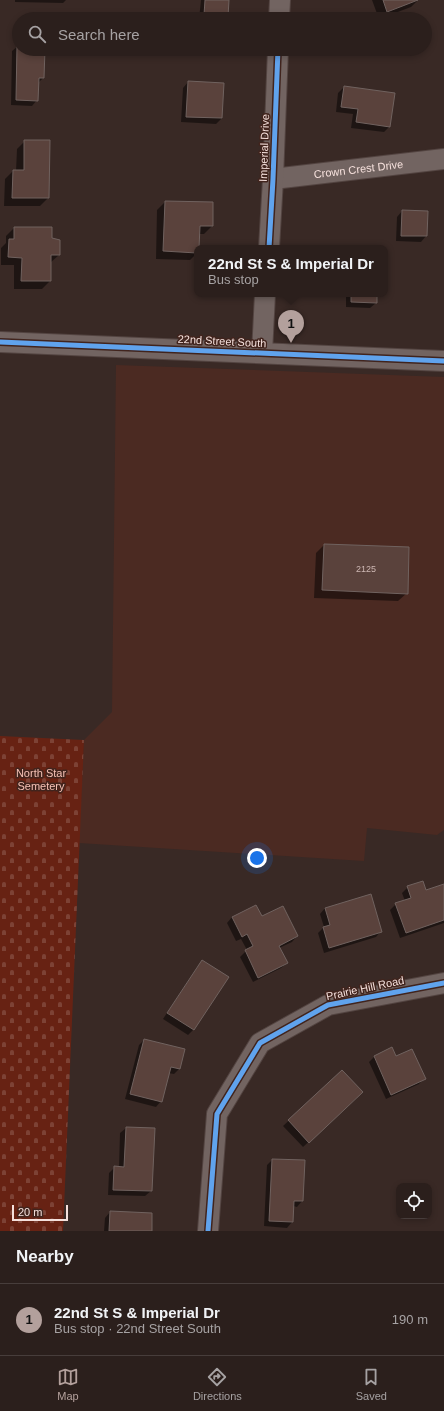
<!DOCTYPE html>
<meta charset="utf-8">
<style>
:root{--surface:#2b1f1c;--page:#372c29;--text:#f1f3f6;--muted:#a6a2a3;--line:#473d3b;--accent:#b3a09c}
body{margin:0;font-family:Arial,sans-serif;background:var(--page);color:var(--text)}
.controls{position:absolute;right:12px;bottom:12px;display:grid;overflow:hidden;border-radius:8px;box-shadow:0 2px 6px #0003}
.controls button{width:36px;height:36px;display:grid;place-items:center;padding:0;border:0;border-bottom:1px solid var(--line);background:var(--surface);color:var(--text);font:20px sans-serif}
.scale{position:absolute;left:12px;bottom:10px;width:56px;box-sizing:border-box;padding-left:4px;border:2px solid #f5e0dc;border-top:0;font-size:11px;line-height:14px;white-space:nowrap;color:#f5e0dc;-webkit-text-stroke:3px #41241d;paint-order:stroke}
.you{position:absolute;left:257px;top:858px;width:14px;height:14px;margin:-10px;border:3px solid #fff;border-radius:50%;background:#1a73e8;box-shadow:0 0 0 6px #1a73e833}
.badge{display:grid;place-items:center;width:26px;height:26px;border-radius:50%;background:var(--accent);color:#111;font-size:13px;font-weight:700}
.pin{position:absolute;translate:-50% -33px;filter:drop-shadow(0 1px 2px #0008)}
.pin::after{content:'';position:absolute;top:21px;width:14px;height:12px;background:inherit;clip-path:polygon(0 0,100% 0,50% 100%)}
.popup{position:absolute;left:194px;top:245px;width:194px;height:52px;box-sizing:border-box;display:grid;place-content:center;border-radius:8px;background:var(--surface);filter:drop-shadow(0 1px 3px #0005);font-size:13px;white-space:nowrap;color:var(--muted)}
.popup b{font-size:15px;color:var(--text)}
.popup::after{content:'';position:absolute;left:50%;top:100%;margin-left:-8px;border:8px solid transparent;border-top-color:var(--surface)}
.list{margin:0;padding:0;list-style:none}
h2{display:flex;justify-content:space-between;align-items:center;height:52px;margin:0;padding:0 16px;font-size:17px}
h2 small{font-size:13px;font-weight:400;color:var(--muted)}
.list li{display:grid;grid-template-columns:26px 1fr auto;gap:12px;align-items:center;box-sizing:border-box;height:72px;padding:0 16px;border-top:1px solid var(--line)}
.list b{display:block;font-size:15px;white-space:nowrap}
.list p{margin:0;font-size:13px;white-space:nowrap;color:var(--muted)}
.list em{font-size:13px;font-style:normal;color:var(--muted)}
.icon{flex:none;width:22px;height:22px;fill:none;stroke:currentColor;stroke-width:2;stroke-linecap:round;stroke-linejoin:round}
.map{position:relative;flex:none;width:444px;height:1231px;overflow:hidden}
.search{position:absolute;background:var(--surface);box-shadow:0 2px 6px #0003;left:12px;right:12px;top:12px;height:44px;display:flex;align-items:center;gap:10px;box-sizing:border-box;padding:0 14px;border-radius:22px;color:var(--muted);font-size:15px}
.sheet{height:124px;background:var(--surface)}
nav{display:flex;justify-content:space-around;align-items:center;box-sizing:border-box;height:56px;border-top:1px solid var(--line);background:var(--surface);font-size:11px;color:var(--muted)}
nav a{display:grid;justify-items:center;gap:2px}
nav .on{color:var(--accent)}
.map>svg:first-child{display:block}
.built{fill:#4b2a22}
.cemetery{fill:url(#cemetery-stones)}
.shadow{fill:#0007}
.building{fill:#5a423c;stroke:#70625f}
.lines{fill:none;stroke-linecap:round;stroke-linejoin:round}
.minor-casing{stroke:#534441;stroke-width:22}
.minor{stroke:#726461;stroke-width:20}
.cycleway-casing{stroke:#41241d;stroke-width:8}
.cycleway{stroke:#60a3ed;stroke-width:5}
.labels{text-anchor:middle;stroke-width:3;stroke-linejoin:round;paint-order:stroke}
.number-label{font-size:9px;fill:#ceb8b4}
.street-label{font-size:11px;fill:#f5e0dc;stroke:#41241d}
.park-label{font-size:11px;fill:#f6c1b5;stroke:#41241d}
</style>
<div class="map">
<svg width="444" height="1231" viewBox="0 0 444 1231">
<defs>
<pattern id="cemetery-stones" width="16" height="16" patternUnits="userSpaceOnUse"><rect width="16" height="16" fill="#672213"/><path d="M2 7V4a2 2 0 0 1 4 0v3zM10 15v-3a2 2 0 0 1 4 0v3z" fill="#7d4235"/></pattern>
</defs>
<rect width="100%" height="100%" fill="#392925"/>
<path class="built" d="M116 365 444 377V830L437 835 367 828 364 861 79 843 84 740 112 712Z"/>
<path class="cemetery" d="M0 736 84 740 63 1231H0Z"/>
<path class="shadow" d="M15 0H66L63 3 15 2Z
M201 0H228L227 16 224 19H199Z
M372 0H418L411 7 379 19Z
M18 46H19V49H44L43 78 38 83 37 100 32 106 11 105 12 51Z
M188 82 222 118 216 124 181 122 183 88Z
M344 87 389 127 384 132 351 128 353 114 336 112 338 93Z
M25 141H49L48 198 40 206H4L5 179 13 171H16L17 149Z
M165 202 212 226 204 234H199L197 253 190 260 156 259 157 210Z
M402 211 427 212 426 236 421 242 396 241 397 217Z
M14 228 51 239 59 255 50 263V281L42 289H14V265H1V248L6 243V236Z
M346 294H376V303L370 308 346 307Z
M324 545 407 593 398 601 314 598 316 553Z
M444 885V923L400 938 390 910 396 904 405 901 402 893 408 887 425 892Z
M325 908 381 931 376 937 324 953 318 933 324 927 320 914Z
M232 917 261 918 297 936 292 942 279 948 287 963 281 968 253 982 240 957 247 950 241 939 236 941 227 923Z
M203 961 228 978 193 1030 188 1035 163 1019 197 967Z
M144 1040 179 1069 174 1074 168 1073 161 1101 156 1107 125 1099 139 1045Z
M392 1049 396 1057 424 1078 419 1084 386 1099 369 1062 374 1057Z
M342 1071 357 1098 303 1147 283 1126Z
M126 1128 151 1191 145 1196 108 1195 109 1173 115 1167H119L120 1133Z
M272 1160 304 1161 302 1201 297 1207 293 1206 292 1222 287 1228 264 1226 267 1165Z
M110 1212 151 1231H104L105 1218Z"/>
<path class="building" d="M205 0H229L228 17 204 15Z
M383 0H418L387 12Z
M17 45H19V49H45L44 78H39L38 101 16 100Z
M188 81 224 83 222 118 186 117Z
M344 86 395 93 390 127 356 122 358 109 341 107Z
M24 140H50L49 198H12L13 170H24Z
M165 201 213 202V226H200L199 248H197V253L163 251Z
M402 210 428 211 427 236H401Z
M14 227H52V238L60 240V255H51V281H21L22 258 8 257 9 239H14Z
M351 294H377V303L351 302Z
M324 544 409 547 408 594 322 590Z
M423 881 426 890 444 884V920L406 933 395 903 411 898 407 886Z
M371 894 382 932 329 948 323 927 330 925 325 908Z
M256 905 262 916 283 906 298 936 279 946 288 963 258 978 245 950 253 946 247 934 242 937 232 917Z
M202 960 229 977 194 1030 167 1013Z
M144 1039 185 1049 180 1069 171 1067 162 1102 130 1094Z
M392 1047 396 1056 412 1049 426 1079 391 1095 374 1056Z
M342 1070 363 1092 309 1143 288 1120Z
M126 1127 155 1128 152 1191 113 1190 114 1166 124 1167Z
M272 1159 305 1160 303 1201H294L293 1222 269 1221Z
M110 1211 152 1213V1231H109Z"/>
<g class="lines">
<defs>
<g id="minor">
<path d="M279 19 280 0"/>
<path id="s1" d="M273 179 444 159"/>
<path d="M269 248 273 179 278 49"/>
<path d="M0 342 444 361"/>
<path d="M262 353 265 294"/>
<path d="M208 1231 217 1114 260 1043 328 1005 444 983"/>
</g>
</defs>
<use href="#minor" class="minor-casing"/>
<use href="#minor" class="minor"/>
<defs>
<path id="cycleway" d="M269 248 273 179 278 49
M0 342 444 361
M208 1231 217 1114 260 1043 328 1005 444 983"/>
</defs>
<use href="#cycleway" class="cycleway-casing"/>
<use href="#cycleway" class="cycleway"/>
</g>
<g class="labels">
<g class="number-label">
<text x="366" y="572">2125</text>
</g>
<g class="street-label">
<text transform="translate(264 148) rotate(-88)" y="4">Imperial Drive</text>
<text dy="4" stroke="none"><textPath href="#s1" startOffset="86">Crown Crest Drive</textPath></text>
<text transform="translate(222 341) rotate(3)" y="4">22nd Street South</text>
<text transform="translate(365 988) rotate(-12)" y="4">Prairie Hill Road</text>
</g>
<g class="park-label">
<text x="41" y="777">North Star<tspan x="41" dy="13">Semetery</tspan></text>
</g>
</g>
</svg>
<div class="controls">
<button><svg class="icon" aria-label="locate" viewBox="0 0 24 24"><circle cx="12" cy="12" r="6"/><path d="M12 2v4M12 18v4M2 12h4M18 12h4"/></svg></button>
</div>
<div class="scale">20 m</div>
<div class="you"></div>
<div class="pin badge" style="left:291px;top:343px">1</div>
<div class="popup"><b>22nd St S &amp; Imperial Dr</b>Bus stop</div>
<div class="search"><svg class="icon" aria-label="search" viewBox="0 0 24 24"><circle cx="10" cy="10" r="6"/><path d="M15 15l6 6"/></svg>Search here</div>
</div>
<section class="sheet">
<h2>Nearby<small></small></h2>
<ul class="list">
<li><span class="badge">1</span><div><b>22nd St S &amp; Imperial Dr</b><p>Bus stop · 22nd Street South</p></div><em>190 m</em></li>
</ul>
</section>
<nav>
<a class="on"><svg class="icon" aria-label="map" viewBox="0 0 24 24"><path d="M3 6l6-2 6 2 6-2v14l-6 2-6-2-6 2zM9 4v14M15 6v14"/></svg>Map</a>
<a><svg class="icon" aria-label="directions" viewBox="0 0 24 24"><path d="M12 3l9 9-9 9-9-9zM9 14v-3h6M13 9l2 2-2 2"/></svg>Directions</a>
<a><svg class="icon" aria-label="saved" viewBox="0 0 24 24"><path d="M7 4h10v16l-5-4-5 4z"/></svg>Saved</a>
</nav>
